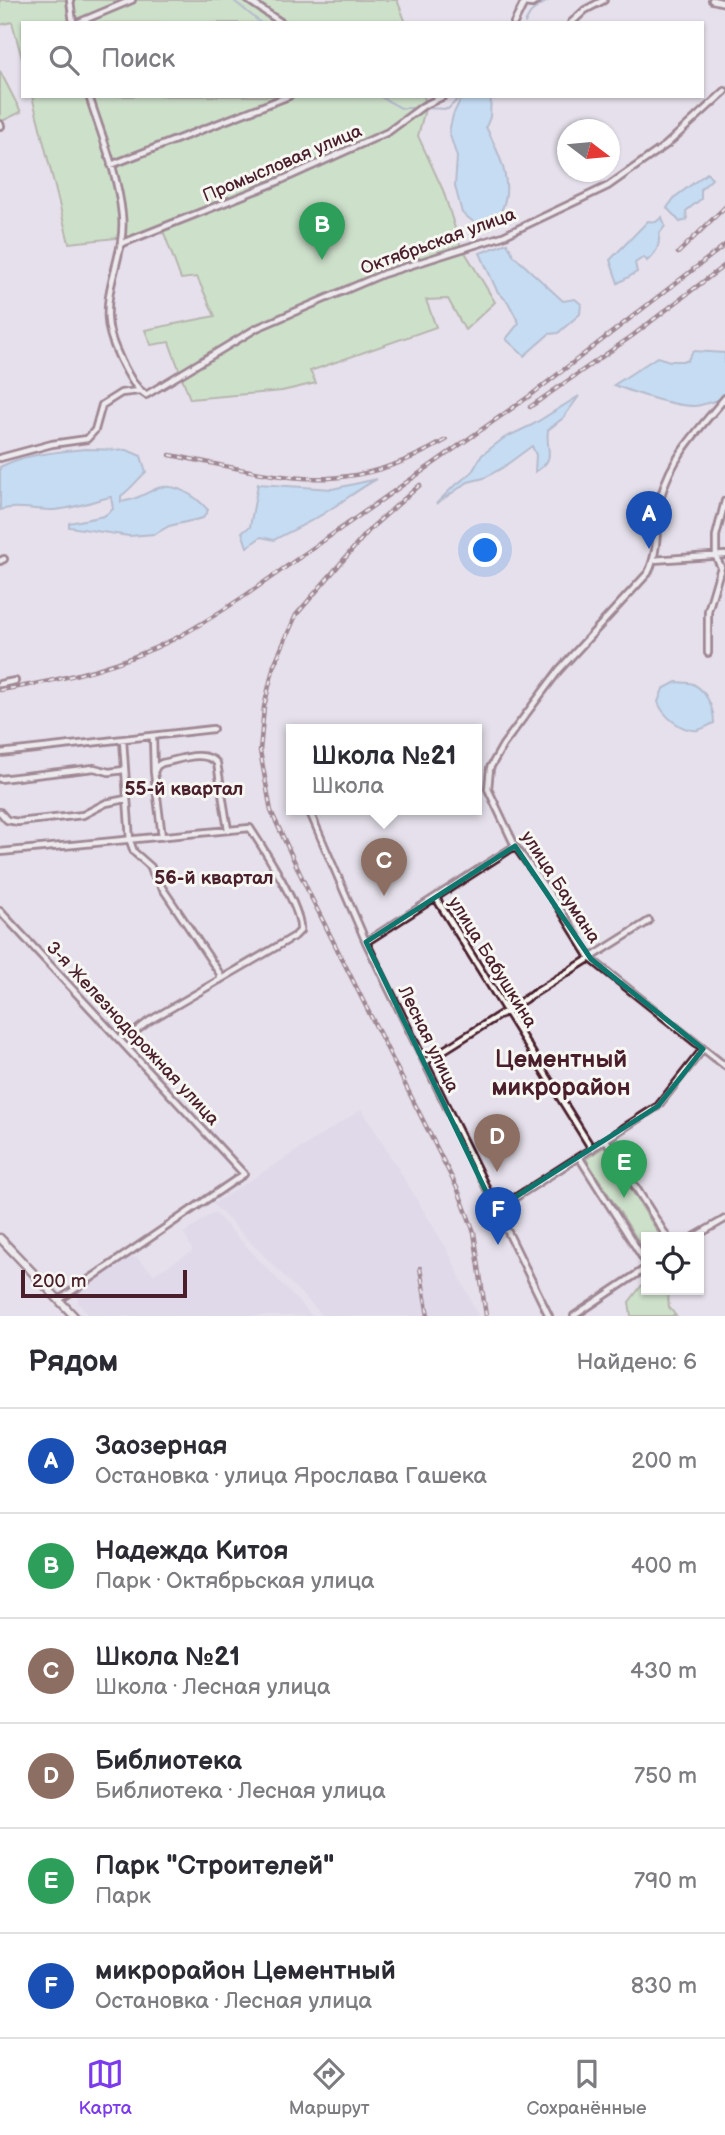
<!DOCTYPE html>
<html lang="ru">
<meta charset="utf-8">
<style>
:root{--surface:#fff;--page:#f7f7f7;--text:#2b2b33;--muted:#7c7c81;--line:#e1e1e2;--accent:#7c3aed}
body{margin:0;font-family:"Balsamiq Sans",sans-serif;background:var(--page);color:var(--text)}
.controls{position:absolute;right:21px;bottom:21px;display:grid;overflow:hidden;border-radius:0px;box-shadow:0 2px 5px #0004}
.controls button{width:63px;height:63px;display:grid;place-items:center;padding:0;border:0;border-bottom:2px solid var(--line);background:var(--surface);color:var(--text);font:35px sans-serif}
.compass{position:absolute;left:557px;top:119px;width:63px;height:63px;border-radius:50%;background:var(--surface);box-shadow:0 2px 5px #0004;rotate:106deg}
.scale{position:absolute;left:21px;bottom:18px;width:166px;box-sizing:border-box;padding-left:7px;border:4px solid #4a1f2b;border-top:0;font-size:19px;line-height:24px;white-space:nowrap;color:#4a1f2b;-webkit-text-stroke:5px #f6f6f2;paint-order:stroke}
.you{position:absolute;left:486px;top:551px;width:24px;height:24px;margin:-18px;border:5px solid #fff;border-radius:50%;background:#1a73e8;box-shadow:0 0 0 10px #1a73e833}
.badge{display:grid;place-items:center;width:46px;height:46px;border-radius:50%;background:var(--accent);color:#fff;font-size:23px;font-weight:700}
.pin{position:absolute;translate:-50% -58px;filter:drop-shadow(0 2px 4px #0008)}
.pin::after{content:'';position:absolute;top:37px;width:24px;height:21px;background:inherit;clip-path:polygon(0 0,100% 0,50% 100%)}
.popup{position:absolute;left:286px;top:724px;width:196px;height:91px;box-sizing:border-box;display:grid;place-content:center;border-radius:0px;background:var(--surface);filter:drop-shadow(0 2px 5px #0005);font-size:23px;white-space:nowrap;color:var(--muted)}
.popup b{font-size:26px;color:var(--text)}
.popup::after{content:'';position:absolute;left:50%;top:100%;margin-left:-14px;border:14px solid transparent;border-top-color:var(--surface)}
.list{margin:0;padding:0;list-style:none}
h2{display:flex;justify-content:space-between;align-items:center;height:91px;margin:0;padding:0 28px;font-size:30px}
h2 small{font-size:23px;font-weight:400;color:var(--muted)}
.list li{display:grid;grid-template-columns:46px 1fr auto;gap:21px;align-items:center;box-sizing:border-box;height:105px;padding:0 28px;border-top:2px solid var(--line)}
.list b{display:block;font-size:26px;white-space:nowrap}
.list p{margin:0;font-size:23px;white-space:nowrap;color:var(--muted)}
.list em{font-size:23px;font-style:normal;color:var(--muted)}
.icon{flex:none;width:38px;height:38px;fill:none;stroke:currentColor;stroke-width:2;stroke-linecap:round;stroke-linejoin:round}
.map{position:relative;flex:none;width:725px;height:1316px;overflow:hidden}
.search{position:absolute;background:var(--surface);box-shadow:0 2px 5px #0004;left:21px;right:21px;top:21px;height:77px;display:flex;align-items:center;gap:18px;box-sizing:border-box;padding:0 24px;border-radius:0px;color:var(--muted);font-size:26px}
.sheet{height:721px;background:var(--surface)}
nav{display:flex;justify-content:space-around;align-items:center;box-sizing:border-box;height:98px;border-top:2px solid var(--line);background:var(--surface);font-size:19px;color:var(--muted)}
nav a{display:grid;justify-items:center;gap:4px}
nav .on{color:var(--accent)}
.map>svg:first-child{display:block}
.built{fill:#d9d0e6}
.green{fill:#b0e1a2;stroke:#7d8066;stroke-width:2}
.water{fill:#9dd8fd;stroke:#7c8ea9;stroke-width:2}
.lines{fill:none;stroke-linecap:round;stroke-linejoin:round}
.stream{stroke:#7c8ea9;stroke-width:2}
.street-casing{stroke:#4a1f2b;stroke-width:10}
.secondary-casing{stroke:#4a1f2b;stroke-width:11}
.street{stroke:#f6f6f2;stroke-width:4.5}
.secondary{stroke:#f6f6f2;stroke-width:6}
.rail-casing{stroke:#4a1f2b;stroke-width:4.5}
.rail{stroke:#f6f6f2;stroke-width:2;stroke-dasharray:5;stroke-linecap:butt}
.marked{fill:none;stroke:#0f766e;stroke-width:5;stroke-linejoin:round}
.labels{text-anchor:middle;stroke-width:6;stroke-linejoin:round;paint-order:stroke}
.street-label{font-size:18px;fill:#4a1f2b;stroke:#f6f6f2}
.neighbourhood-label{font-size:19px;font-weight:bold;fill:#4a1f2b;stroke:#f6f6f2}
.district-label{font-size:24px;font-weight:bold;fill:#4a1f2b;stroke:#f6f6f2}
</style>
<div class="map">
<svg width="725" height="1316" viewBox="0 0 725 1316">
<rect width="100%" height="100%" fill="#e5e0eb"/>
<filter id="ink" filterUnits="userSpaceOnUse"><feTurbulence type="fractalNoise" baseFrequency=".0143" numOctaves="2"/><feDisplacementMap in="SourceGraphic" scale="14" xChannelSelector="R" yChannelSelector="G"/><feConvolveMatrix kernelMatrix="1 2 1 2 8 2 1 2 1" color-interpolation-filters="sRGB"/></filter>
<g filter="url(#ink)">
<path class="built" d="M362 1109 447 1249 478 1316H323L213 1204Z
M214 1212 312 1316H90L78 1303V1291L128 1256 137 1258 154 1274 193 1251 184 1233Z"/>
<path class="green" d="M0 0H397L406 23H23V62L12 22 0 25Z
M0 71 21 112 0 122Z
M32 96H424L426 105 418 136 443 190 460 244 495 302 465 330 448 299 426 300 436 327 310 371 316 383 282 391 190 399 169 342 151 345 145 330 215 316 197 277 181 279 164 233 69 243Z
M604 1147 661 1237H646V1253L586 1159Z
M646 1280V1290H669L667 1291 669 1307 676 1316H631L629 1302Z"/>
<path class="water" d="M462 96H491L490 117 486 127C498 151 514 183 502 209 499 216 494 222 489 229L475 223 462 213 455 186 457 157 449 132 453 115Z
M707 173 712 179 701 189V199L686 211 687 220 680 222 667 208 675 197Z
M662 217 665 226 659 234C660 247 656 253 647 261L644 257 635 263 637 272 618 283 610 260 648 221 656 222Z
M507 243 514 256 563 301 575 299 581 304 580 314 558 333 549 334 524 356 506 339 519 323 508 302 497 291 480 253Z
M693 351 725 353V395L720 400C711 401 702 406 694 406 673 406 634 393 614 385L657 357 670 361H687Z
M579 396 563 418 548 430C545 451 558 458 535 472L536 455 532 446 502 468 484 478 468 482 436 504 451 489 472 472 482 455 504 438 532 425Z
M84 449 127 450 141 456 146 472C137 480 131 489 121 496V502C134 500 141 496 153 490 172 480 195 495 208 510L203 518 169 526 155 534 129 536 69 527V523L104 516 113 509 111 497C91 501 71 510 50 510 32 510 17 505 0 510V467C25 454 56 452 84 449Z
M377 479C360 488 345 500 329 510 312 522 292 530 274 540L261 537 247 547 242 532 250 527 258 484 332 489Z
M676 682C680 683 688 682 693 684 707 691 714 709 714 723 709 725 703 729 698 730 682 732 663 716 658 702L663 689Z"/>
<g class="lines">
<path class="stream" d="M233 0 261 23
M525 23 532 11 549 0
M379 96 401 108H417
M423 108 448 109 461 96"/>
<defs>
<path id="street" d="M70 0 73 23
M248 0 282 23
M712 0 725 3
M77 23 132 0
M514 23 524 3 532 4 538 0
M571 23 585 10 604 0
M89 96C101 134 118 174 122 215 126 251 105 284 108 320 109 335 115 348 121 361 128 374 133 386 146 395L257 328 383 274 503 236 608 186 666 145 725 91
M0 124 1 126
M111 165 289 96
M123 243 277 182 388 132 423 106 444 96
M725 398C701 427 672 456 662 493 655 518 660 550 648 573L559 670 503 745 490 768 488 789 515 846 557 904 591 959 725 1066
M0 458 52 444 87 439 95 430 102 405 121 393 139 391
M653 560 725 555
M0 561 4 559
M708 653V611L721 567 716 557V536L725 501
M0 684 15 681
M153 736 154 772 162 837
M123 740 130 841 134 852 151 867 153 874 220 974V980
M0 753 213 729
M154 772 157 766 162 763C179 760 204 749 217 763L228 830
M0 779 94 768 109 772 124 770
M309 810 366 942 549 1316
M0 812 7 820 18 822 83 815 106 803 126 799
M0 852 250 828C263 848 303 909 300 931L295 936 149 1021 136 1031 129 1047
M436 898 592 1149
M0 911 244 1174 59 1300
M366 942 515 846
M425 1062 649 921
M606 1140 667 1237
M579 1157 646 1263
M496 1210 658 1106 703 1049
M694 1237 725 1219
M574 1316 646 1268"/>
<path id="secondary" d="M0 1238 74 1316"/>
</defs>
<use href="#street" class="street-casing"/>
<use href="#secondary" class="secondary-casing"/>
<use href="#street" class="street"/>
<use href="#secondary" class="secondary"/>
<defs>
<path id="rail" d="M678 253 725 207
M530 407 632 336 725 265
M170 455C281 476 340 501 446 440
M420 485 371 528 296 615 274 665 264 707 260 751 271 811 310 895 458 1190 474 1232 486 1316
M0 690C59 681 118 667 172 640 198 627 222 611 246 595L531 395 725 245
M420 1268 428 1316"/>
</defs>
<use href="#rail" class="rail-casing"/>
<use href="#rail" class="rail"/>
</g>
</g>
<path d="M0 0H725V1316H0ZM515 846 591 959 703 1049 658 1106 495 1210 366 942Z" fill="#e5e0eb" fill-opacity=".55" fill-rule="evenodd"/>
<path class="marked" d="M515 846 591 959 703 1049 658 1106 495 1210 366 942Z"/>
<g class="labels">
<g class="street-label">
<text transform="translate(282 163) rotate(-23)" y="6">Промысловая улица</text>
<text transform="translate(438 241) rotate(-20)" y="6">Октябрьская улица</text>
<text transform="translate(561 887) rotate(57)" y="6">улица Баумана</text>
<text transform="translate(493 962) rotate(58)" y="6">улица Бабушкина</text>
<text transform="translate(133 1033) rotate(47)" y="6">3-я Железнодорожная улица</text>
<text transform="translate(429 1039) rotate(64)" y="6">Лесная улица</text>
</g>
<g class="neighbourhood-label">
<text x="184" y="795">55-й квартал</text>
<text x="214" y="884">56-й квартал</text>
</g>
<g class="district-label">
<text x="561" y="1067">Цементный<tspan x="561" dy="28">микрорайон</tspan></text>
</g>
</g>
</svg>
<div class="controls">
<button><svg class="icon" aria-label="locate" viewBox="0 0 24 24"><circle cx="12" cy="12" r="6"/><path d="M12 2v4M12 18v4M2 12h4M18 12h4"/></svg></button>
</div>
<svg class="compass" viewBox="-18 -18 36 36"><path d="M0-13l5 13h-10z" fill="#e53935"/><path d="M0 13l5-13h-10z" fill="#7c7c81"/></svg>
<div class="scale">200 m</div>
<div class="you"></div>
<div class="pin badge" style="left:649px;top:549px;background:#1a4fb4">A</div>
<div class="pin badge" style="left:322px;top:260px;background:#2e9e5b">B</div>
<div class="pin badge" style="left:384px;top:896px;background:#8d6e63">C</div>
<div class="popup"><b>Школа №21</b>Школа</div>
<div class="pin badge" style="left:497px;top:1172px;background:#8d6e63">D</div>
<div class="pin badge" style="left:624px;top:1198px;background:#2e9e5b">E</div>
<div class="pin badge" style="left:498px;top:1245px;background:#1a4fb4">F</div>
<div class="search"><svg class="icon" aria-label="search" viewBox="0 0 24 24"><circle cx="10" cy="10" r="6"/><path d="M15 15l6 6"/></svg>Поиск</div>
</div>
<section class="sheet">
<h2>Рядом<small>Найдено: 6</small></h2>
<ul class="list">
<li><span class="badge" style="background:#1a4fb4">A</span><div><b>Заозерная</b><p>Остановка · улица Ярослава Гашека</p></div><em>200 m</em></li>
<li><span class="badge" style="background:#2e9e5b">B</span><div><b>Надежда Китоя</b><p>Парк · Октябрьская улица</p></div><em>400 m</em></li>
<li><span class="badge" style="background:#8d6e63">C</span><div><b>Школа №21</b><p>Школа · Лесная улица</p></div><em>430 m</em></li>
<li><span class="badge" style="background:#8d6e63">D</span><div><b>Библиотека</b><p>Библиотека · Лесная улица</p></div><em>750 m</em></li>
<li><span class="badge" style="background:#2e9e5b">E</span><div><b>Парк &quot;Строителей&quot;</b><p>Парк</p></div><em>790 m</em></li>
<li><span class="badge" style="background:#1a4fb4">F</span><div><b>микрорайон Цементный</b><p>Остановка · Лесная улица</p></div><em>830 m</em></li>
</ul>
</section>
<nav>
<a class="on"><svg class="icon" aria-label="map" viewBox="0 0 24 24"><path d="M3 6l6-2 6 2 6-2v14l-6 2-6-2-6 2zM9 4v14M15 6v14"/></svg>Карта</a>
<a><svg class="icon" aria-label="directions" viewBox="0 0 24 24"><path d="M12 3l9 9-9 9-9-9zM9 14v-3h6M13 9l2 2-2 2"/></svg>Маршрут</a>
<a><svg class="icon" aria-label="saved" viewBox="0 0 24 24"><path d="M7 4h10v16l-5-4-5 4z"/></svg>Сохранённые</a>
</nav>
